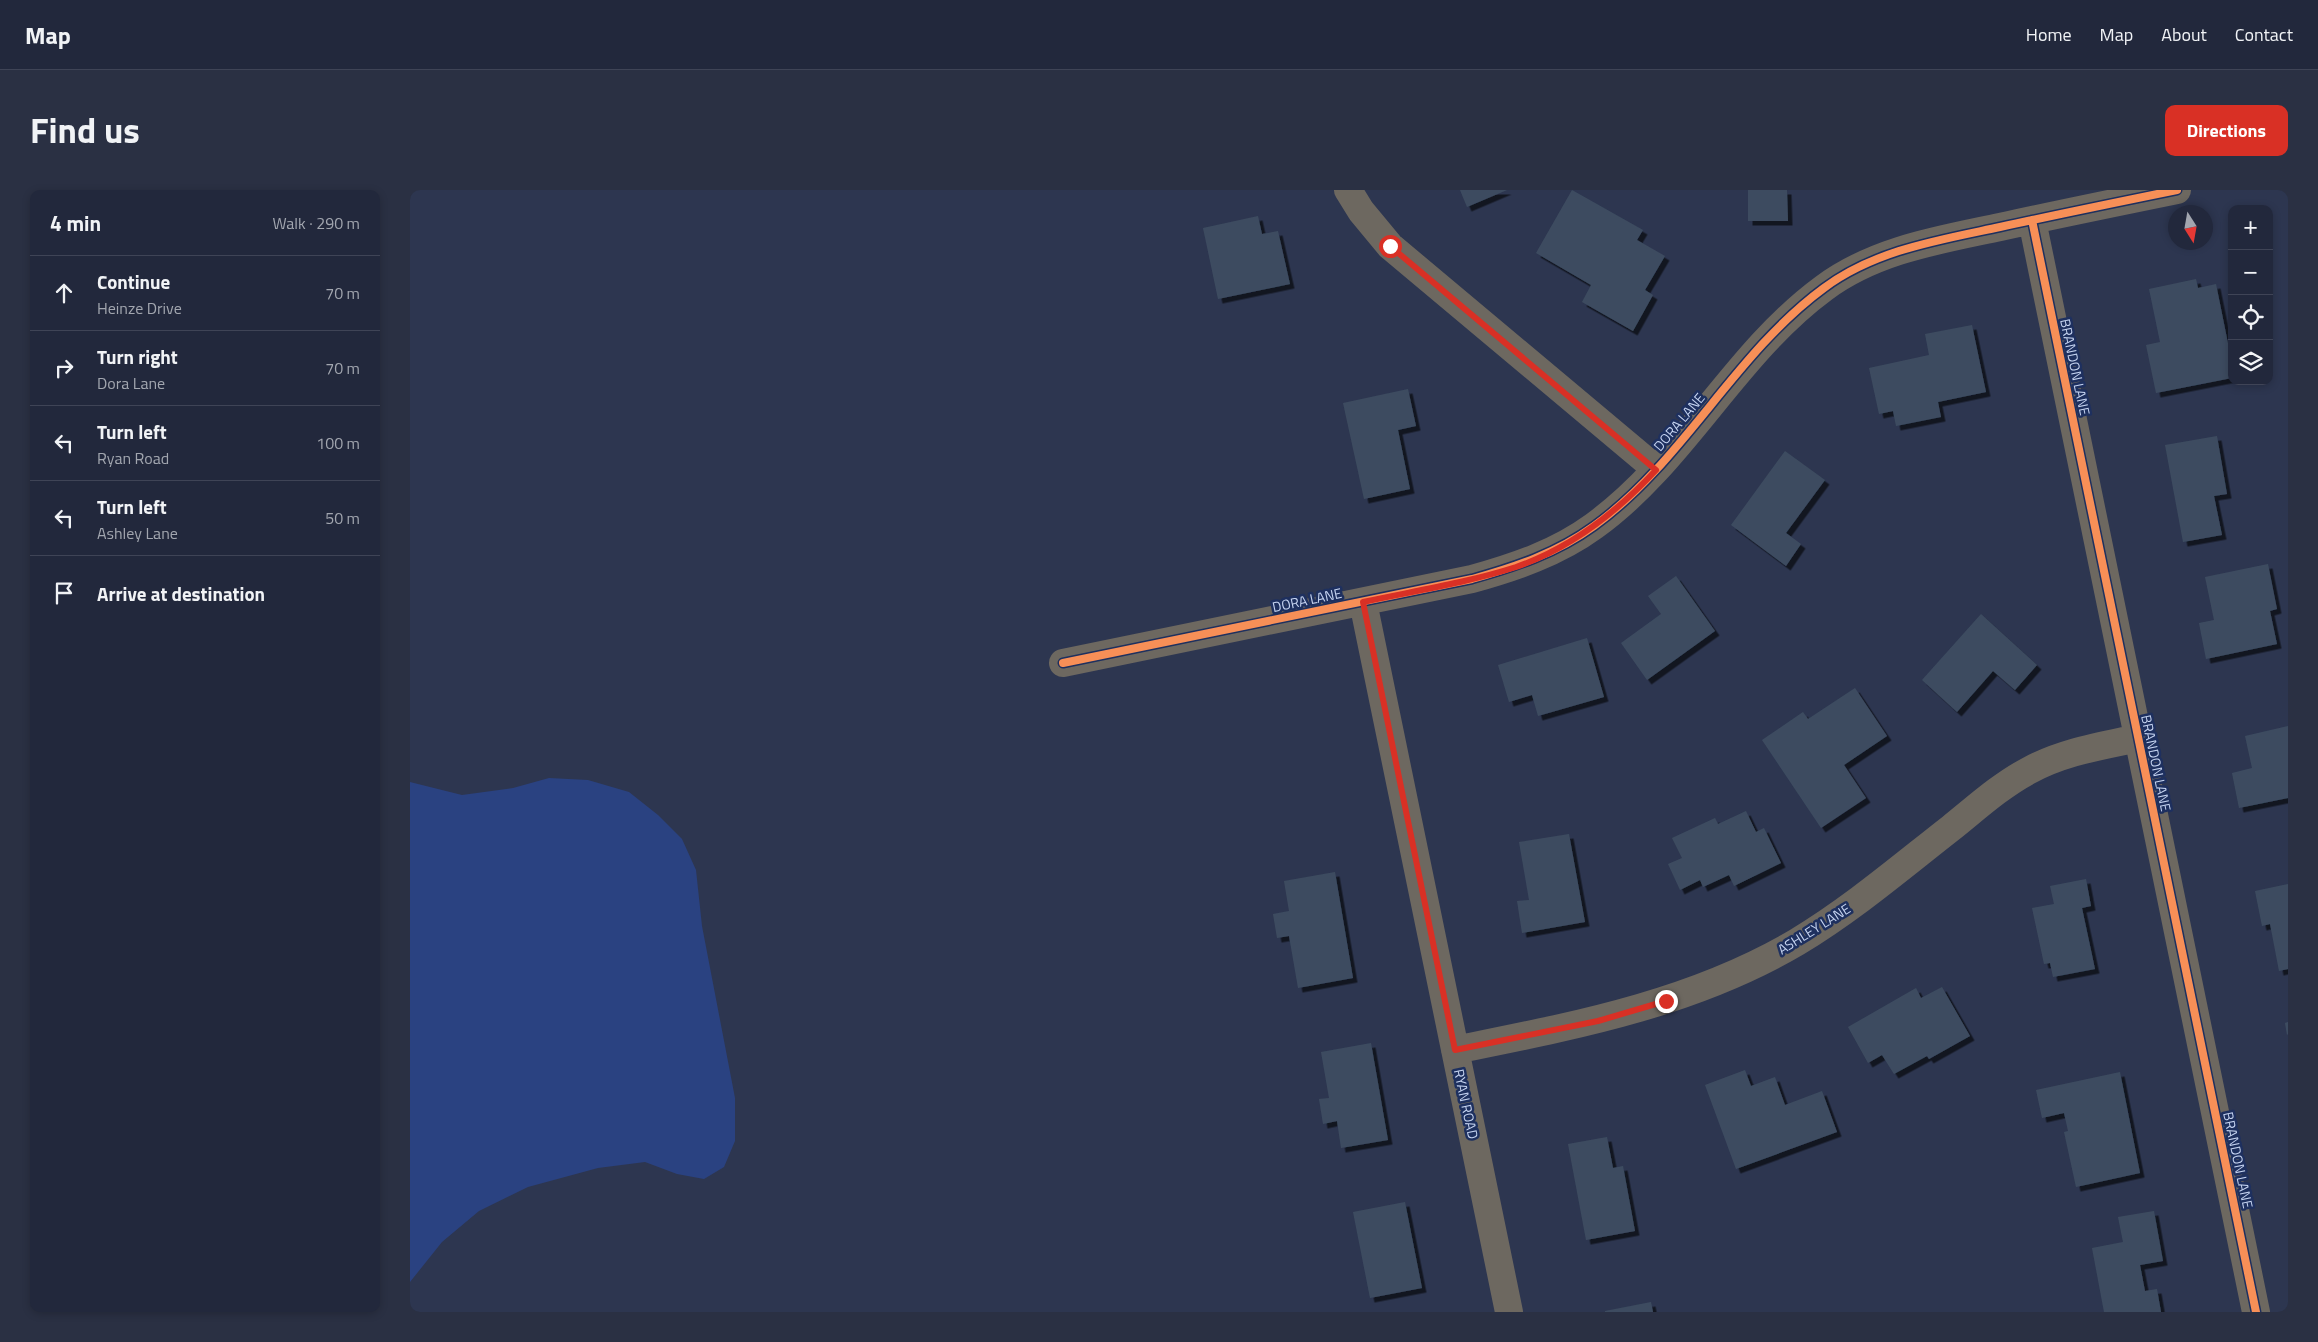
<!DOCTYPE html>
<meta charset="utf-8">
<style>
:root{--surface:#22283c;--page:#2a3043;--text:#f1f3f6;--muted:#a2a6af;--line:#3f4456;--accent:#d93025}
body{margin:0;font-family:"Titillium Web",sans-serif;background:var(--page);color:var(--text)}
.controls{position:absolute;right:15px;top:15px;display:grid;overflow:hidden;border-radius:10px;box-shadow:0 2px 8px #0003}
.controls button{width:45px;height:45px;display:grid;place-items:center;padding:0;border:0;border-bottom:1px solid var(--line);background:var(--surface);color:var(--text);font:25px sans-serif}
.compass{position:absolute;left:1758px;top:15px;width:45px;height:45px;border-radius:50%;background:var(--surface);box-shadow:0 2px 8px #0003;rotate:169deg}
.stop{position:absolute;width:15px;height:15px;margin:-11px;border:4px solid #d93025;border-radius:50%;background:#fff}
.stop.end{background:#d93025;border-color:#fff;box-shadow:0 1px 5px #0008}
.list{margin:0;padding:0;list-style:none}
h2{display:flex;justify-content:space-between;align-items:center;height:65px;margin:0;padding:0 20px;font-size:21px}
h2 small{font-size:16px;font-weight:400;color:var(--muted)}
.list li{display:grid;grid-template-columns:32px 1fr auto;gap:15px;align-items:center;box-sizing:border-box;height:75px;padding:0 20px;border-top:1px solid var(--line)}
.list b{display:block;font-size:19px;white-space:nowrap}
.list p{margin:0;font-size:16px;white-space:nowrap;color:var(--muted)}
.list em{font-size:16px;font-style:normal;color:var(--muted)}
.icon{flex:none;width:28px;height:28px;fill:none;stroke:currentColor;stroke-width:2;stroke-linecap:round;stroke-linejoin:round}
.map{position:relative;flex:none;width:1878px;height:1122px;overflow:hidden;border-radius:10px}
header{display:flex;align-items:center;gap:30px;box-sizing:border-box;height:70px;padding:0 25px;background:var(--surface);border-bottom:1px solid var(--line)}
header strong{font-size:24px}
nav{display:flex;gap:28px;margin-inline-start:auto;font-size:18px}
.intro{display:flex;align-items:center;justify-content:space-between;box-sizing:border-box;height:120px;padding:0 30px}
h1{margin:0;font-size:35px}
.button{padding:12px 22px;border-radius:10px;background:var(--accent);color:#fff;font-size:18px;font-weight:700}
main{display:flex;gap:30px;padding:0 30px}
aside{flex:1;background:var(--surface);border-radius:10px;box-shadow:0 2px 8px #0003}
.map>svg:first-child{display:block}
.water{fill:#2a4281}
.building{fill:#3d4c60;filter:url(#shadow)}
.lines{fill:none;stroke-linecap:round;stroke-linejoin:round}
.minor{stroke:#6d6860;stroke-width:28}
.cycleway-casing{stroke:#1e305f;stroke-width:11}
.cycleway{stroke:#f78f57;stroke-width:8}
.route{stroke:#d93025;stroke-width:6}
.labels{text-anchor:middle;stroke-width:5;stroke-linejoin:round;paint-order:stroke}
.street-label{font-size:14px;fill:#c6d4f1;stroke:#1e305f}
</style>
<header>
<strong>Map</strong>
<nav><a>Home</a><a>Map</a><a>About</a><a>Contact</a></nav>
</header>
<div class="intro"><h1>Find us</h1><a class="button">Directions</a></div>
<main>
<aside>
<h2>4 min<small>Walk · 290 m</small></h2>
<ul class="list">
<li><svg class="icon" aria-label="ahead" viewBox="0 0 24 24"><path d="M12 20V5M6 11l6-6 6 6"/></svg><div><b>Continue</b><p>Heinze Drive</p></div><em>70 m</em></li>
<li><svg class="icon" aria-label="right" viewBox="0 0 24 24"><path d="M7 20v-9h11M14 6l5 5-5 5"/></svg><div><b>Turn right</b><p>Dora Lane</p></div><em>70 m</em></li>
<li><svg class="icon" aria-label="left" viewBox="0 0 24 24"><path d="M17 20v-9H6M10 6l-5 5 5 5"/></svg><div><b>Turn left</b><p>Ryan Road</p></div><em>100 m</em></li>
<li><svg class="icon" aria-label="left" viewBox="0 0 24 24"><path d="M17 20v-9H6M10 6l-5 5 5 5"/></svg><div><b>Turn left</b><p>Ashley Lane</p></div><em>50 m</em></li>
<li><svg class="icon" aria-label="arrive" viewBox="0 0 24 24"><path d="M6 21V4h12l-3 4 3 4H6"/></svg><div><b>Arrive at destination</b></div></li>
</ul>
</aside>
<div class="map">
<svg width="1878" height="1122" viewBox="0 0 1878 1122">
<defs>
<filter id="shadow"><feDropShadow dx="4.5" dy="4.5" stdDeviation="0" flood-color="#0009"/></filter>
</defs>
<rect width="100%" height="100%" fill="#2d3650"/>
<path class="water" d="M139 588 178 590 219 602 248 625 272 649 286 680 292 736 325 908V951L314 977 294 989 267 984 235 972 188 978 118 997 69 1021 32 1052 0 1092V592L52 605 103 598Z"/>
<path class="building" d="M1050 0H1097L1057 17Z
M1162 0 1233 40 1227 50 1255 66 1235 100 1243 105 1223 141 1172 112 1181 95 1126 63Z
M1338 0H1377L1378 31H1338Z
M848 26 852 44 868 41 880 94 808 109 793 38Z
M1786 89 1788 98 1806 94 1822 173V188L1746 203 1736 155 1750 152 1739 99Z
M1562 135 1576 202 1528 212 1531 227 1486 236 1483 221 1469 224 1459 178 1519 165 1515 144Z
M998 199 1006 236 988 240 1000 299 954 309 933 213Z
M1807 246 1817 304 1804 306 1812 345 1773 352 1755 255Z
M1375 261 1415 290 1376 343 1391 354 1376 376 1321 335Z
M1858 374 1867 419 1860 421 1867 454 1796 469 1789 433 1804 430 1795 387Z
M1266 386 1305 441 1237 490 1211 453 1251 424 1238 406Z
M1571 424 1627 475 1605 500 1583 481 1547 522 1512 490Z
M1177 448 1194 507 1128 526 1122 505 1099 512 1088 475Z
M1445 498 1477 546 1434 575 1456 608 1411 638 1352 550 1393 522 1398 529Z
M1878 536V608L1829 618 1822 583 1842 578 1835 546Z
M1336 621 1346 642 1354 638 1371 673 1324 696 1319 685 1293 697 1290 690 1270 700 1258 674 1272 668 1262 648 1305 628 1308 634Z
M1159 644 1175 732 1112 743 1107 711 1119 710 1109 652Z
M925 682 943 788 888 798 879 746 867 748 863 724 879 721 874 691Z
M1676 689 1681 716 1672 718 1685 779 1643 787 1640 773 1634 774 1622 718 1644 714 1640 696Z
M1878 694V779L1869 781 1860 734 1852 736 1845 701Z
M1532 797 1560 846 1519 869 1517 866 1484 884 1472 865 1458 873 1438 837 1506 798 1511 808Z
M1878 832V844L1877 845 1875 833Z
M961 853 978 950 931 958 927 931 913 934 909 909 919 908 911 862Z
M1335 880 1341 896 1365 887 1375 915 1412 901 1427 942 1326 979 1295 895Z
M1710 882 1730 983 1666 997 1654 942 1658 941 1654 923 1632 928 1626 900Z
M1197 947 1203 978 1213 976 1225 1041 1176 1050 1158 954Z
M995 1012 1012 1098 960 1108 943 1022Z
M1744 1021 1753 1071 1730 1075 1735 1101 1747 1099 1751 1122H1694L1682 1058 1713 1052 1708 1027Z
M1241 1112 1243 1122H1195V1121Z"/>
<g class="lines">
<path class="minor" d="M938 0 951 21 980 56 1246 279
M1622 30 1846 1122
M953 412 1099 1122
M653 473 1062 389C1105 377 1147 363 1184 336 1274 271 1324 164 1414 98 1465 60 1529 50 1590 37 1649 24 1708 12 1767 0
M1045 860C1163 836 1282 814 1387 752 1442 719 1491 677 1541 638 1566 618 1590 596 1618 581 1652 562 1691 556 1728 548"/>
<defs>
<path id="cycleway" d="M1622 30 1846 1122
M653 473 1062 389C1105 377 1147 363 1184 336 1274 271 1324 164 1414 98 1465 60 1529 50 1590 37 1649 24 1708 12 1767 0"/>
</defs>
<use href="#cycleway" class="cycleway-casing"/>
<use href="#cycleway" class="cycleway"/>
</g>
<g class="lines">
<path class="route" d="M980 56 1246 280C1207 322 1161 358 1106 377 1056 393 1004 401 953 412L1045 860 1188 831 1256 811"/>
</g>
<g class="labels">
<g class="street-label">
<text transform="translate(1665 177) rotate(78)" y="5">BRANDON LANE</text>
<text transform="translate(1269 232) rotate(-50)" y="5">DORA LANE</text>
<text transform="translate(897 410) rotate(-12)" y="5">DORA LANE</text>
<text transform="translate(1746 573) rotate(78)" y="5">BRANDON LANE</text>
<text transform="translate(1404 739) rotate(-32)" y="5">ASHLEY LANE</text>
<text transform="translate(1056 914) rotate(78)" y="5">RYAN ROAD</text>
<text transform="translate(1828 970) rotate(78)" y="5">BRANDON LANE</text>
</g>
</g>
</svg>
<div class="controls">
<button>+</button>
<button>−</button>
<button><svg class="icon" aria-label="locate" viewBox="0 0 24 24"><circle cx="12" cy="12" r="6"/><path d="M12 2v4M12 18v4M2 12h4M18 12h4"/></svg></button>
<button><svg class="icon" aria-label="layers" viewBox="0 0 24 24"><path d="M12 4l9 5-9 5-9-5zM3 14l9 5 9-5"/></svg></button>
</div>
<svg class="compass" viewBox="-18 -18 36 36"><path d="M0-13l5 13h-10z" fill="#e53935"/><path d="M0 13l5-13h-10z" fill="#a2a6af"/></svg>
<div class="stop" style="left:980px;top:56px"></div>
<div class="stop end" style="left:1256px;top:811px"></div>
</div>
</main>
